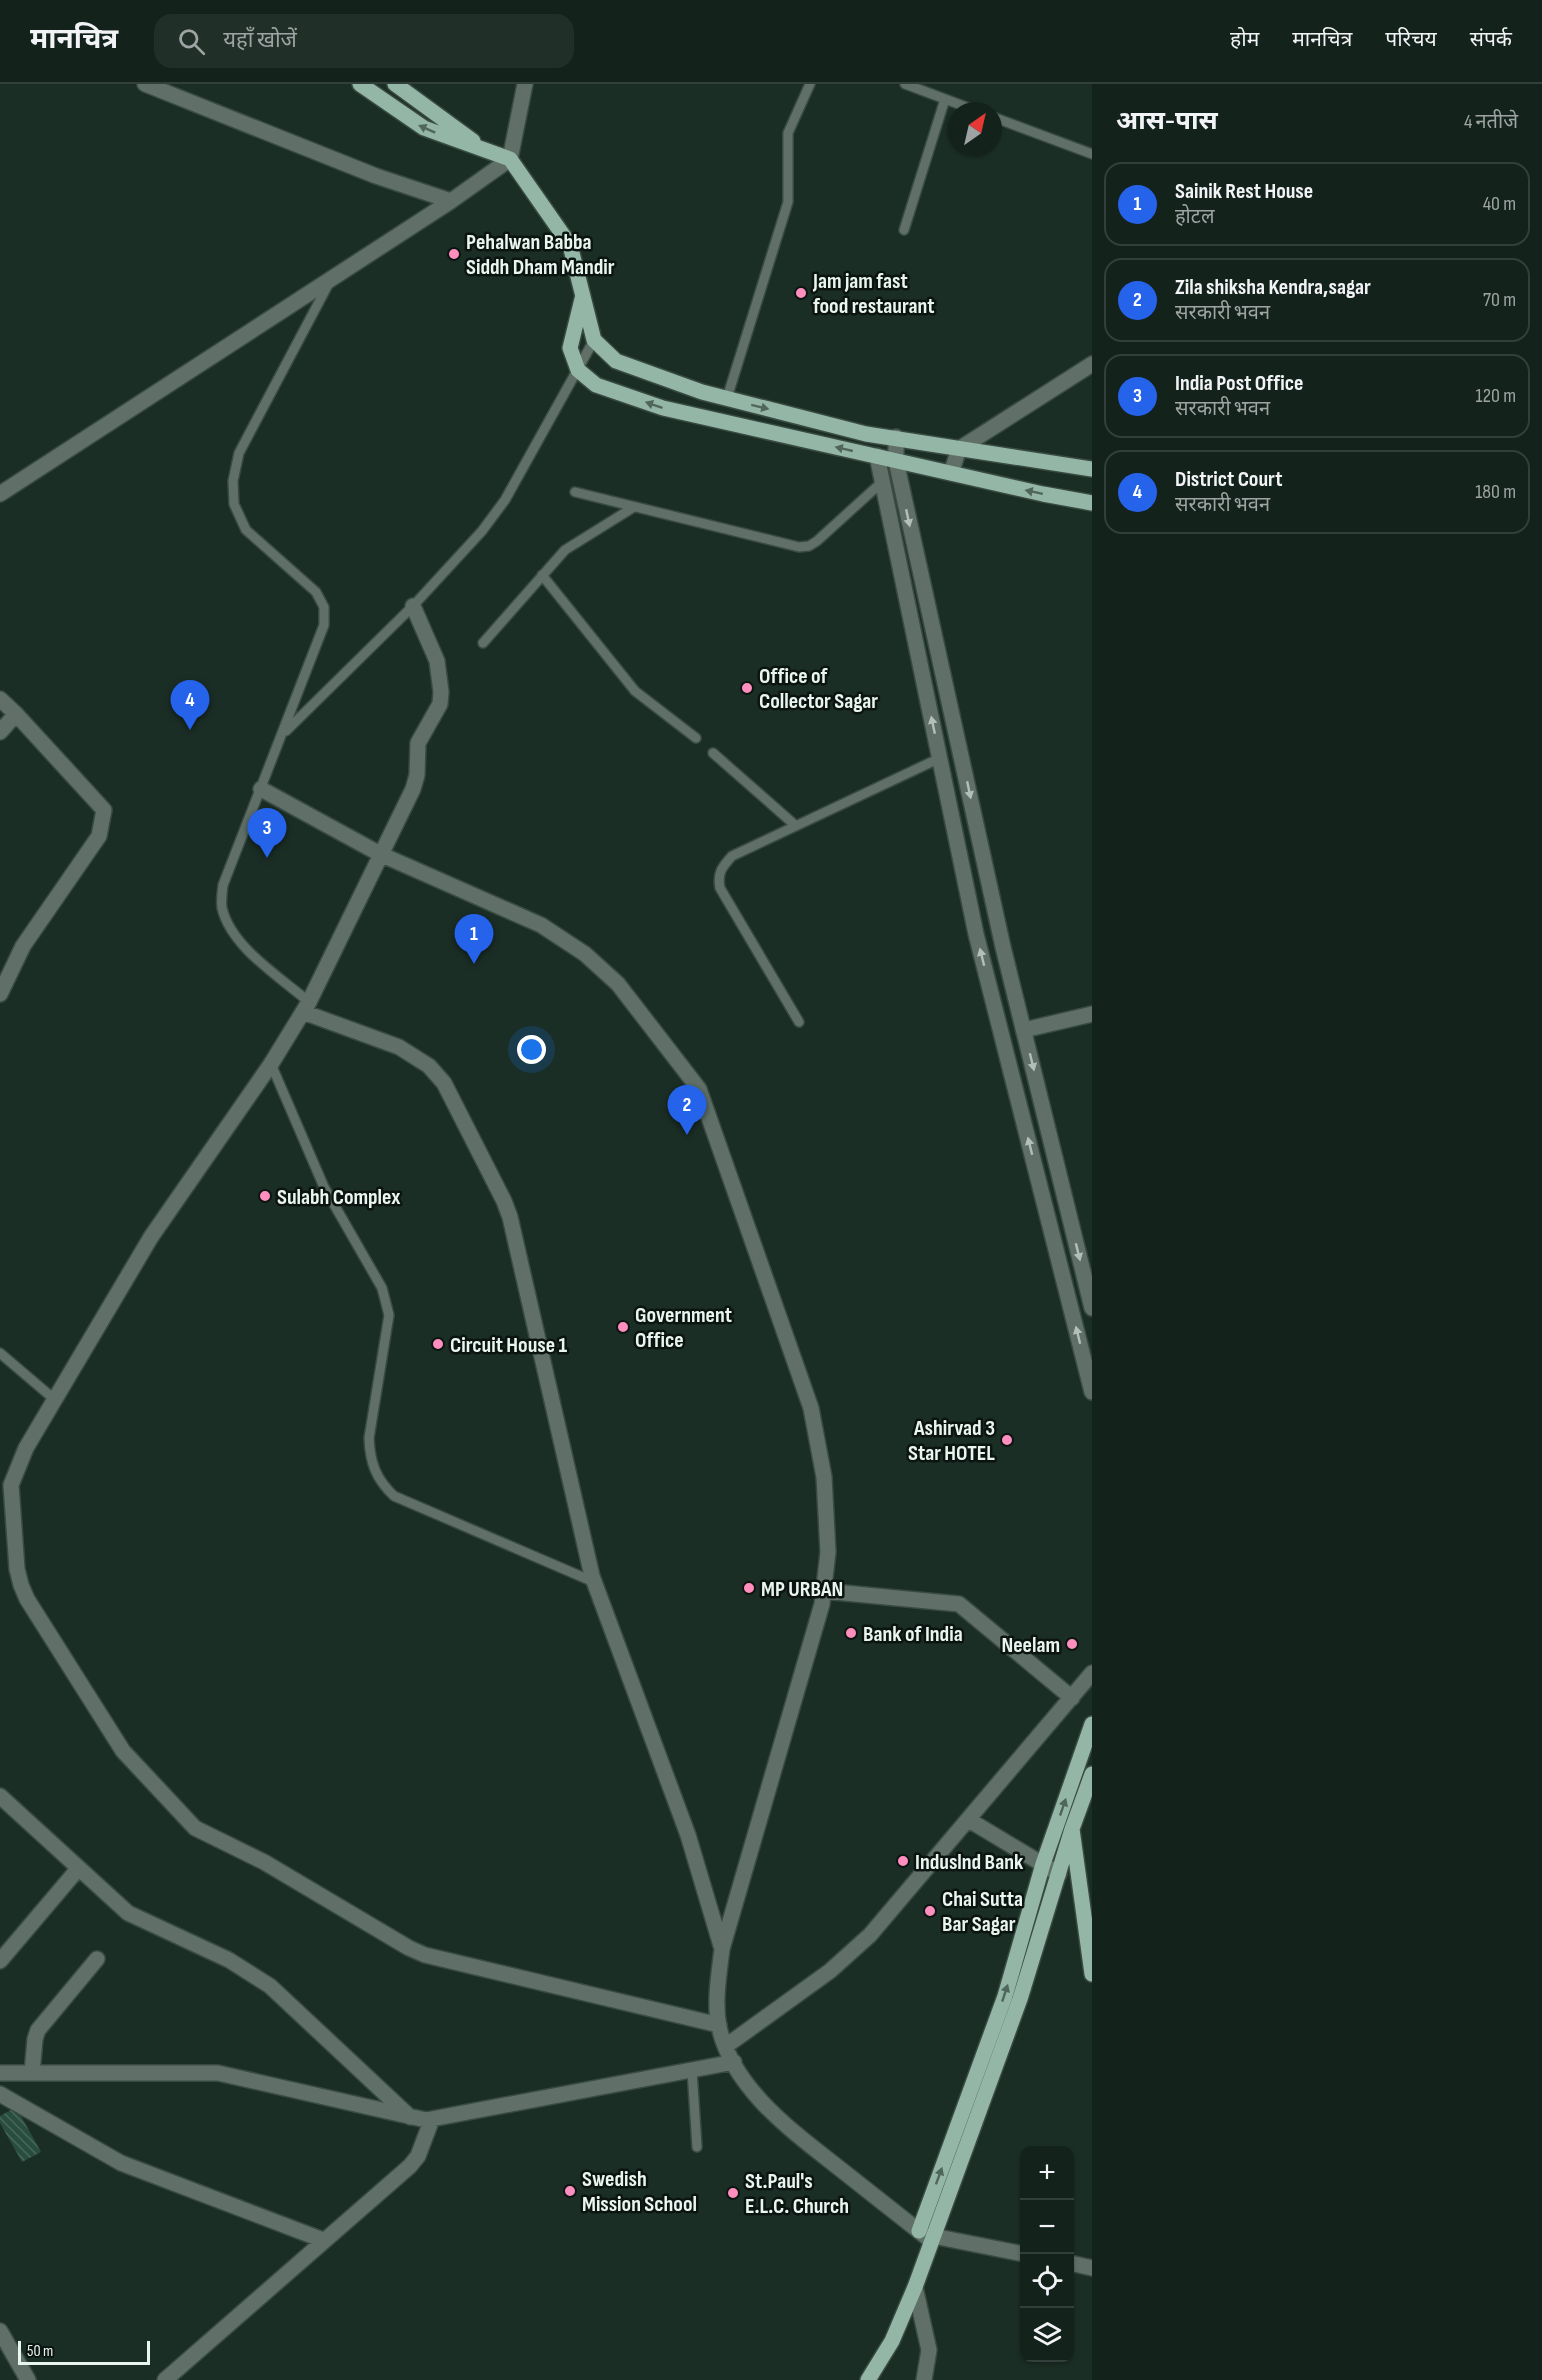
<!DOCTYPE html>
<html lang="hi">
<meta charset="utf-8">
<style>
:root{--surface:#14221c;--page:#212f29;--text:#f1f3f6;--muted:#9da4a3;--line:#333f3b;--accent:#2563eb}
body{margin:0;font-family:"Sofia Sans Condensed","Noto Sans Devanagari",sans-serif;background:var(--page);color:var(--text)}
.controls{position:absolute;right:18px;bottom:18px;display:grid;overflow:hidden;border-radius:12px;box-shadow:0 2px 4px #0004}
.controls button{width:54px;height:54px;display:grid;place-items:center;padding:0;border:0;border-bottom:2px solid var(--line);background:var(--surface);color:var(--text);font:30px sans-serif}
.compass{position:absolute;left:948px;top:18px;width:54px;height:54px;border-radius:50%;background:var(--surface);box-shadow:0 2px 4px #0004;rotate:34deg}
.scale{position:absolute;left:18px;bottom:15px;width:132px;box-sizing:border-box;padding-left:6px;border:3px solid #e9f5ef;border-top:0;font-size:16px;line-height:21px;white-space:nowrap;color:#e9f5ef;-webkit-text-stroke:4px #0c1411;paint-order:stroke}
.you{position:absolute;left:532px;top:966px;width:21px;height:21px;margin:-15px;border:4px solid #fff;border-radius:50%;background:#1a73e8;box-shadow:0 0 0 9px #1a73e833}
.badge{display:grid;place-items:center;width:39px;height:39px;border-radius:50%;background:var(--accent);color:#fff;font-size:20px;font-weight:700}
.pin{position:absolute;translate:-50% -50px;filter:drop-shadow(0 2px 3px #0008)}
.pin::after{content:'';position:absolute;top:32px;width:21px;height:18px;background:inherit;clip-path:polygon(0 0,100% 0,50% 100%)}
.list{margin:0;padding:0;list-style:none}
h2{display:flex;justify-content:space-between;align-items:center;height:78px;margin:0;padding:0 24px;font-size:26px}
h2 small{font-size:20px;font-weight:400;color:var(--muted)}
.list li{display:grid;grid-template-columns:39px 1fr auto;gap:18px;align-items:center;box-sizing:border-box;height:84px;margin:0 12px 12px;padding:0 12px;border:2px solid var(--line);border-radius:18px}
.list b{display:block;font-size:22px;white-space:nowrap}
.list p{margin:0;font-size:20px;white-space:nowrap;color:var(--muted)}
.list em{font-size:20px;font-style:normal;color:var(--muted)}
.icon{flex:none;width:33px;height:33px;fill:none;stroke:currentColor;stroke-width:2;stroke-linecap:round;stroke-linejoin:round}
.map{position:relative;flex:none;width:1092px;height:2296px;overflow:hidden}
header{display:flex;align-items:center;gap:36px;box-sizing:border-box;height:84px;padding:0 30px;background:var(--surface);border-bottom:2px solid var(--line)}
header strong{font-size:28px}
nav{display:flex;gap:33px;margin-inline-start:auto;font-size:21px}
.search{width:420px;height:54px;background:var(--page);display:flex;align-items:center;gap:15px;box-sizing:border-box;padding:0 21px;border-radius:18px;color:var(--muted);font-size:22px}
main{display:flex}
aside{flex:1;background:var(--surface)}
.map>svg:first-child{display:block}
.building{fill:url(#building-back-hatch)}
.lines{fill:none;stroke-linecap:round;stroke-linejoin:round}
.service-casing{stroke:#384a42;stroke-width:12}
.minor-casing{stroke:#384a42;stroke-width:18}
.tertiary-casing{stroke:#384a42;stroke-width:18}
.primary-casing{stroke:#384a42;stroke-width:18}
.service{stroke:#607068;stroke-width:9}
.minor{stroke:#607068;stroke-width:15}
.tertiary{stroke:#607068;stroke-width:15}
.primary{stroke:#94b6a7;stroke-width:15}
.oneway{fill:#50655c}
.oneway2{fill:#b2c0b9}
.poi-dot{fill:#fe8ebd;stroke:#0c1411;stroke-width:2}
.labels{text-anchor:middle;stroke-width:5;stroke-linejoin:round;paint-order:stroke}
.poi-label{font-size:22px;font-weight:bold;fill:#e9f5ef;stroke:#0c1411;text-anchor:start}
</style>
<header>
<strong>मानचित्र</strong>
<div class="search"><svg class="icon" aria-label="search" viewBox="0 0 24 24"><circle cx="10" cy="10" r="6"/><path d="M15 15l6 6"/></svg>यहाँ खोजें</div>
<nav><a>होम</a><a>मानचित्र</a><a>परिचय</a><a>संपर्क</a></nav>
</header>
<main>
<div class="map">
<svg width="1092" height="2296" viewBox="0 0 1092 2296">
<defs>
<pattern id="building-back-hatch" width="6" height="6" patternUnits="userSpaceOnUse" patternTransform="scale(1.5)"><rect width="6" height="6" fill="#294d3f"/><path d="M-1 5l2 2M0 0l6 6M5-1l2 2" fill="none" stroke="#48675b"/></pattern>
</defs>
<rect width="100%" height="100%" fill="#1b2e26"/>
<path class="building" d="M16 2023 41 2068 22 2078 0 2039V2032Z"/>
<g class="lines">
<defs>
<path id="service" d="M905 0 977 27
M993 33 1092 70
M904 146 945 15
M727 314 788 118V49L810 0
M575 408 799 463 809 462 817 457 882 398
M542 491 635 607 696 654
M483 559 565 466 634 423
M286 647 413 522 482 447 505 416 594 256
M713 669 796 742
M309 918C280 893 231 863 222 824 221 817 222 808 223 801L324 541V523L316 508 246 446 234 420 233 397 239 369 329 199
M799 938 720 804C717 789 722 783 732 772L940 674
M271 980 324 1103 382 1204 389 1231 369 1354C370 1379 376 1395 394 1412L594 1498
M0 1269 54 1315
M692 1986 697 2063"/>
<path id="minor" d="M145 0 376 92 451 117
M896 377V353
M951 389 959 365 1092 280
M0 410 451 117 510 75
M413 522 437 577 441 608 440 620 418 659 417 691 413 705 309 918 271 980 151 1153 26 1364 11 1401 17 1485 21 1501 27 1515 123 1667 195 1744 264 1778 409 1864 425 1871 719 1941
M0 615 16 630 104 726 99 752 23 862 0 910
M0 648 16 630
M261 705 380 770 541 841 585 870 618 900 699 1005 811 1324 824 1393 828 1468 822 1520 722 1865C719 1890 714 1918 719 1943 733 2005 792 2047 839 2084 869 2108 899 2131 929 2155
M303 928 399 963 429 982 444 999 504 1117 510 1133 592 1492 688 1751 722 1865
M1024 946 1092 930
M824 1507 959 1520 1072 1614
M0 1712 128 1829 229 1876 270 1902 410 2033
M969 1736 1059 1790
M0 1877 78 1785
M726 1962 830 1887 870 1851 1092 1589
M0 1989H218L426 2036 734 1978
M32 1989 35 1955 38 1946 97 1875
M0 2010 121 2079 323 2156
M933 2152 1024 2170
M1070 2179 1092 2184
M915 2203 929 2266 924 2296
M165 2296 410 2082 418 2072 432 2035"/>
<path id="tertiary" d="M510 75 525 0
M877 372 976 850 1092 1308
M896 377 1003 863 1092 1224
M0 2247 28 2296"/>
<path id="primary" d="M360 0 424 44 510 75 570 161 594 256 616 277 702 308 866 350 1092 385
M395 0 473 57
M582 215 570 264 578 286 596 301 663 324 1043 410 1092 419
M1092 1690 1072 1745 1092 1890
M919 2147 1005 1912 1043 1780 1092 1640
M868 2296 892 2257 915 2203 1020 1915 1072 1745"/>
</defs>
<use href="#service" class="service-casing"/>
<use href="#minor" class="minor-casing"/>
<use href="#tertiary" class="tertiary-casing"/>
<use href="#primary" class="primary-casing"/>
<use href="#service" class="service"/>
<use href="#minor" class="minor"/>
<use href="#tertiary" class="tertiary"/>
<use href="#primary" class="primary"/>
</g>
<defs><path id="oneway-solid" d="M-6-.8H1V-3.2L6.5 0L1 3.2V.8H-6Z" transform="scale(1.5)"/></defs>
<g class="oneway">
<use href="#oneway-solid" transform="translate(427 45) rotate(-156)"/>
<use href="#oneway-solid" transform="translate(654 321) rotate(-161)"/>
<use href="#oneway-solid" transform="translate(760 323) rotate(14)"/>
<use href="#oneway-solid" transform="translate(844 365) rotate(-167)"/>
<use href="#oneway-solid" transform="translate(1034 408) rotate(-168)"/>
<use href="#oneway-solid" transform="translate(1063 1723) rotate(-71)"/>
<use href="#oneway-solid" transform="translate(1005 1909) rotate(-72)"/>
<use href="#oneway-solid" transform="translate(939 2092) rotate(-70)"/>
</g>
<g class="oneway2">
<use href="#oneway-solid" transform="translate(908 434) rotate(78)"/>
<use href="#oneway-solid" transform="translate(933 641) rotate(-102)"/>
<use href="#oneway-solid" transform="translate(969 706) rotate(78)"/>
<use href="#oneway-solid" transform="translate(982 873) rotate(-104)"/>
<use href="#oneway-solid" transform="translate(1032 978) rotate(76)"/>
<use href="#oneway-solid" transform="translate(1030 1062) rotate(-104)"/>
<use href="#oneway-solid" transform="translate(1078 1168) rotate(76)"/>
<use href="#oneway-solid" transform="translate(1078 1251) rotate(-104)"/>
</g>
<g class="poi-dot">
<circle cx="454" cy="170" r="6"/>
<circle cx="801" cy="209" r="6"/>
<circle cx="747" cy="604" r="6"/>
<circle cx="265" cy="1112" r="6"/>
<circle cx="623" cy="1243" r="6"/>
<circle cx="438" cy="1260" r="6"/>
<circle cx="1007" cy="1356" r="6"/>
<circle cx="749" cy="1504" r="6"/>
<circle cx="851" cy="1549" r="6"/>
<circle cx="1072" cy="1560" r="6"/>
<circle cx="903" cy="1777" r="6"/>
<circle cx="930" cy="1827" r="6"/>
<circle cx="570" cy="2107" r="6"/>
<circle cx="733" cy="2109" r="6"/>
</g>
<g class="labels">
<g class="poi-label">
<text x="466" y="165">Pehalwan Babba<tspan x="466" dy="25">Siddh Dham Mandir</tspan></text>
<text x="813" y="204">Jam jam fast<tspan x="813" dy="25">food restaurant</tspan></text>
<text x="759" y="599">Office of<tspan x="759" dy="25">Collector Sagar</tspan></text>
<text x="277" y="1120">Sulabh Complex</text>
<text x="635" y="1238">Government<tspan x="635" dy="25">Office</tspan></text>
<text x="450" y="1268">Circuit House 1</text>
<text x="995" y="1351" text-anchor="end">Ashirvad 3<tspan x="995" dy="25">Star HOTEL</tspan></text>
<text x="761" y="1512">MP URBAN</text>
<text x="863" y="1557">Bank of India</text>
<text x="1060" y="1568" text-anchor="end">Neelam</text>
<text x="915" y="1785">Induslnd Bank</text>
<text x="942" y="1822">Chai Sutta<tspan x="942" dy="25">Bar Sagar</tspan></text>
<text x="582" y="2102">Swedish<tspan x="582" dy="25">Mission School</tspan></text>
<text x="745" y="2104">St.Paul's<tspan x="745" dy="25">E.L.C. Church</tspan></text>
</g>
</g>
</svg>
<div class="controls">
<button>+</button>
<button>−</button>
<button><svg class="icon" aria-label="locate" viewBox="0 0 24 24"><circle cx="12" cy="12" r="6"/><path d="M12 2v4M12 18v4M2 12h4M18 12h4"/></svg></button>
<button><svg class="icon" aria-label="layers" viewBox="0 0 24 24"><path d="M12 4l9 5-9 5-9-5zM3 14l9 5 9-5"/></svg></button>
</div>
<svg class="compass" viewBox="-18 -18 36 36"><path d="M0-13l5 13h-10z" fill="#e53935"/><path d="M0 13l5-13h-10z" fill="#9da4a3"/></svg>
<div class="scale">50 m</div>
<div class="you"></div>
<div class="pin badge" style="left:474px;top:880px">1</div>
<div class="pin badge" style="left:687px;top:1051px">2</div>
<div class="pin badge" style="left:267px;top:774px">3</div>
<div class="pin badge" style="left:190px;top:646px">4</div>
</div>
<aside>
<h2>आस-पास<small>4 नतीजे</small></h2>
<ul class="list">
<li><span class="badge">1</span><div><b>Sainik Rest House</b><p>होटल</p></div><em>40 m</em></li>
<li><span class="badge">2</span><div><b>Zila shiksha Kendra,sagar</b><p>सरकारी भवन</p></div><em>70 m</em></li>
<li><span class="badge">3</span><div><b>India Post Office</b><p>सरकारी भवन</p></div><em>120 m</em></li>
<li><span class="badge">4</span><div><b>District Court</b><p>सरकारी भवन</p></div><em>180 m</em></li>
</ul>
</aside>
</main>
